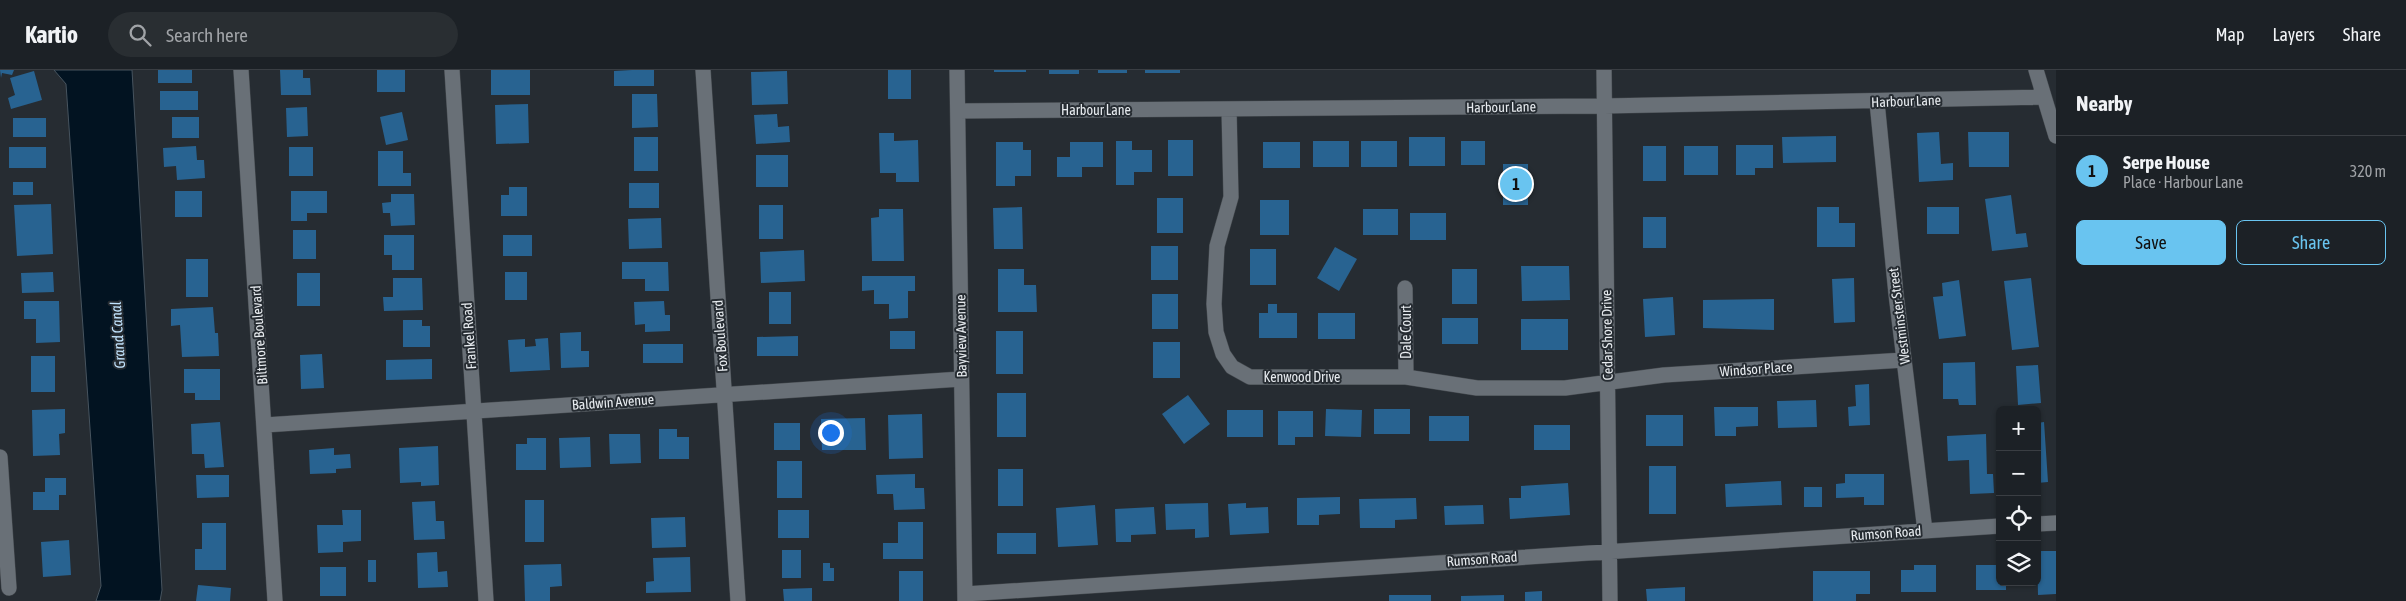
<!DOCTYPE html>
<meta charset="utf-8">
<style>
:root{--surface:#1c2126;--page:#292e32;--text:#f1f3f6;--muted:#a0a3a7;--line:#3a3e43;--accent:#69c4f0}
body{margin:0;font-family:"Asap Condensed",sans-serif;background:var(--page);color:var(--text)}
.controls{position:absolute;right:15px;bottom:15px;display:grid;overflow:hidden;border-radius:8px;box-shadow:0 1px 4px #0004}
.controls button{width:45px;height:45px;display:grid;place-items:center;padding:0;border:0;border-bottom:1px solid var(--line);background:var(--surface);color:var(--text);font:25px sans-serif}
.you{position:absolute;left:830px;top:362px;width:18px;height:18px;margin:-12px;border:4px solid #fff;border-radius:50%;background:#1a73e8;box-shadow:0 0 0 8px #1a73e833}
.badge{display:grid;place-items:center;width:32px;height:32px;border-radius:50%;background:var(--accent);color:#111;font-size:16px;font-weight:700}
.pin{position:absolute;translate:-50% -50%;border:2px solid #fff;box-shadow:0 1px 5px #0006}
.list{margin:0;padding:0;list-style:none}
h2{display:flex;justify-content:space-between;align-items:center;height:65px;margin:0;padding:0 20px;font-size:21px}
h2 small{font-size:16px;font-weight:400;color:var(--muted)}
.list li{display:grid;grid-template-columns:32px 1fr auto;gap:15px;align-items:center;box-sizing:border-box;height:70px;padding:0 20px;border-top:1px solid var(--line)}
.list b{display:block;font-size:19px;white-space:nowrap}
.list p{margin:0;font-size:16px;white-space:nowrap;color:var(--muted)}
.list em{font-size:16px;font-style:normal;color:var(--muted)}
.actions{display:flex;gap:10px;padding:15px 20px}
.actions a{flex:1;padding:11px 0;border:1px solid var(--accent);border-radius:8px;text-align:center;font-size:18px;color:var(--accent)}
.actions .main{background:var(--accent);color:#111}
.icon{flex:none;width:28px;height:28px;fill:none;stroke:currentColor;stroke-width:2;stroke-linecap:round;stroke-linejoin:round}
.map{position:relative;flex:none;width:2056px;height:531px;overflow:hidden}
header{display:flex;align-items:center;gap:30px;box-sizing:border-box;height:70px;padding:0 25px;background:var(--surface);border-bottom:1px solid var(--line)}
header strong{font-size:24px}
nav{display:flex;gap:28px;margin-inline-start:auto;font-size:18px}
.search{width:350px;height:45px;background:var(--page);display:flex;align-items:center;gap:12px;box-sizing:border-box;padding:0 18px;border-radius:28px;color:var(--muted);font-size:19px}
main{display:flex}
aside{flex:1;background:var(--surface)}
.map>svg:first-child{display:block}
.water{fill:#021321;stroke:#47545f}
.building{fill:#286391}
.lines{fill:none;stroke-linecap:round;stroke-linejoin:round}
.street-casing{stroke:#43484d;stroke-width:16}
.street{stroke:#697077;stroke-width:15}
.labels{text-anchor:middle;stroke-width:4;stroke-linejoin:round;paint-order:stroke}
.street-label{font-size:14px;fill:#e7ebef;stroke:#262c32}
.water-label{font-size:15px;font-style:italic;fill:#c2e4fe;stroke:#262c32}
</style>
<header>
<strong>Kartio</strong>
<div class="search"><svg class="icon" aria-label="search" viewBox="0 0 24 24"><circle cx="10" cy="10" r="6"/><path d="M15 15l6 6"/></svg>Search here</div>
<nav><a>Map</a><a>Layers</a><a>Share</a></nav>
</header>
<main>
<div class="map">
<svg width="2056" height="531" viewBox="0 0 2056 531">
<rect width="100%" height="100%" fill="#262c32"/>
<path class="water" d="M54 0H132L162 520 160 531H96L101 516 66 14Z"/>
<path class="building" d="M0 0H14L12 5 2 3 1 8Z
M158 0H192V13H158Z
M280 0H303V8H310L311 25H281Z
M377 0H405V22H377Z
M491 0H530V25H491Z
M632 0H654V16H614V1Z
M888 0H911V29H888Z
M994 0H1026V2H994Z
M1049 0H1079V4H1049Z
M1098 0H1127V3H1098Z
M1145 0H1180V3H1145Z
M34 1 42 30 11 39 8 28 15 25 10 8Z
M787 1 788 34 752 35 751 2Z
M160 21H198V40H160Z
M632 24H657L658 57 632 58Z
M528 34 529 73 496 74 495 35Z
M307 37 308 66 287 67 286 38Z
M402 42 408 70 386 75 380 47Z
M777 44 778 57 789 56 790 72 756 74 754 45Z
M172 47H199V68H172Z
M13 48H46V67H13Z
M1939 62 1941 94 1953 93V110L1919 112 1917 63Z
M1968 62H2009V97H1969Z
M879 63H894V71L918 70 919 112H896V103H880Z
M1836 66V92L1783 93 1782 67Z
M634 67H658V101H634Z
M1409 67H1445V96H1409Z
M1168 70H1193V106H1168Z
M1116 71H1132V80H1152V102H1134V115H1116Z
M1313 71H1349V97H1313Z
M1361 71H1397V97H1361Z
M1461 71H1485V95H1461Z
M996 72H1023V80H1031V106H1015V116H996Z
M1070 72H1103V97H1082V107H1057V87H1070Z
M1263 72H1300V98H1263Z
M1736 75H1773V98H1755V105H1736Z
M196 76 197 90H204L205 108 177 110 176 96 164 97 163 78Z
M1643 76H1666V111H1643Z
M1684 76H1718V105H1684Z
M9 77H46V98H9Z
M289 77H313V106H289Z
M378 81H403V103H411V116H378Z
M756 85H788V117H756Z
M1503 94H1528V135H1503Z
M13 112H33V125H13Z
M629 113H659V138H629Z
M509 117H527V146H501V125H509Z
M175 121H202V147H175Z
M291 121H327V143H307V151H291Z
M391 124H414L415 155 391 156 390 143H383L382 133 391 132Z
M2011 125 2016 164 2026 163 2028 177 1992 181 1985 129Z
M1157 128H1183V163H1157Z
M1260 130H1289V165H1260Z
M51 134 53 184 17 186 14 135Z
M759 135H783V169H759Z
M1022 137 1023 179H994L993 138Z
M1817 137H1839V153H1855V177H1817Z
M1927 137H1959V164H1927Z
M879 139H903L904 191H872L871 148 879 147Z
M1363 139H1398V165H1363Z
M1410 143H1446V170H1410Z
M1643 147H1666V178H1643Z
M661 148 662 178 629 179 628 149Z
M293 160H316V189H293Z
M384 165H414V200H392V185H384Z
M503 165H532V186H503Z
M1151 176H1178V210H1151Z
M1335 177 1357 189 1339 221 1317 208Z
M1250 179H1276V215H1250Z
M804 180 805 211 761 213 760 182Z
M186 189H208V227H186Z
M622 192H668L669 221H645V209H622Z
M1521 196H1569L1570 230 1522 231Z
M998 199H1024V215H1036L1037 242H998Z
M1452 199H1477V234H1452Z
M53 202 54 222 22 223 21 203Z
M505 202H527V230H505Z
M297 203H320V236H297Z
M862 206H915V221H908V248L889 249V234H874V220L862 221Z
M393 208H422L423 240 384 241 383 227H393Z
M1854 208 1855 252 1834 253 1832 209Z
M2031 208 2039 277 2012 280 2004 211Z
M1959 210 1966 266 1939 269 1933 227 1943 226 1942 213Z
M769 222H791V254H769Z
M1152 224H1178V259H1152Z
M1673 227 1675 265 1645 267 1643 229Z
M1774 229V260L1703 258V230Z
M24 231H59L60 272 36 273V249H24Z
M664 231 665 245H670V261L645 262V254L635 255 634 232Z
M1268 234H1277V243H1297V268H1259V243H1268Z
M213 237 215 263H218L219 286 182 287 180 255 171 256V239Z
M1318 243H1355V269H1318Z
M1442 248H1478V274H1442Z
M1521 249H1568V280H1521Z
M403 250H422V256H430V277H403Z
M890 261H915V279H890Z
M996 261H1023V304H996Z
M581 262V281H589V297L561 298 560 263Z
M798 266V286H757V267Z
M548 268 550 300 510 302 508 270 525 269V277L536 276 535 269Z
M1153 272H1180V308H1153Z
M643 274H683V293H643Z
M322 284 324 318 301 319 300 285Z
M31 286H55V322H31Z
M432 289V309L386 310V290Z
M1975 292 1976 335H1959L1958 329H1943V293Z
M2038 295 2041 333 2018 335 2016 296Z
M184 299H220V330H195V323H184Z
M1869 314 1870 355 1849 356 1848 337 1856 336 1855 315Z
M997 323H1026V367H997Z
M1188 325 1210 354 1184 374 1162 344Z
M1816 330 1817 357 1778 358 1777 331Z
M1714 337H1758V356L1736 357V366H1715Z
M65 339V363L59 364 60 385 33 386 32 340Z
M1326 339 1362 340 1361 367 1325 366Z
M1374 339H1410V364H1374Z
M1227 340H1263V367H1227Z
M1278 341H1313V367H1295V375H1278Z
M922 344 923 388 889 389 888 345Z
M1646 345H1683V376H1646Z
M1429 346H1469V371H1429Z
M865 348 866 380H822L821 349Z
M220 352 224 397 205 398 204 384H192L191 354Z
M2044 352 2048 412 2037 413V353Z
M774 353H800V380H774Z
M1534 355H1570V380H1534Z
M659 359H677V367H689V389H659Z
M609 364H640L641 393 610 394Z
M1986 364 1987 404H1993L1994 423 1970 424 1969 390 1948 391 1947 366Z
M590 367 591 397 560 398 559 368Z
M527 368H546V400H516V374H527Z
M438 376 439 415 421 416V412L400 413 399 378Z
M334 378V385L350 384 351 398 336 399V403L310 404 309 380Z
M777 391H802V428H777Z
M1649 396H1676V444H1649Z
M998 399H1023V436H998Z
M915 404V418H924L925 439 894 440 893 424H877L876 405Z
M1845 404H1884V435H1864V427L1836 428V414L1845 413Z
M196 405H229V427L197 428Z
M45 408H66V425H59V440H33V422H45Z
M1781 411 1782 435 1726 437 1725 414Z
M1568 413 1570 445 1510 449 1509 428H1521V416Z
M1804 417H1822V437H1804Z
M1340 427V444L1319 445V455H1297V428Z
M1416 428 1417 449 1395 450V458H1360L1359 429Z
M525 430H544V472H525Z
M435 431 436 451H444L445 469 414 470 412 432Z
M1208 433 1209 467 1195 468V459L1166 460 1165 434Z
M1246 433V438L1268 437 1269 463 1230 465 1228 434Z
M1095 435 1098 475 1058 477 1056 438Z
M1483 435 1484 454 1445 455 1444 436Z
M1154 437 1156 464 1131 465V472H1116L1115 439Z
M342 440H361V471L343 472V482L318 483 317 455H343Z
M778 440H809V468H778Z
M685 447 686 477 652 478 651 448Z
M898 452H923V489H883V473H898Z
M202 453H226V500H195V479H202Z
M997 463H1036V484H997Z
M69 470 71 505 43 507 41 472Z
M782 480H801V508H782Z
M2037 481H2056V524L2038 525Z
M437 482 438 502 447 501 448 517 418 518 417 483Z
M690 487 691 522 646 523V512L654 511 653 488Z
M368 490H376V512H368Z
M823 493H830V498H834V511H823Z
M561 494 562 516 550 517V531H525L524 495Z
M1914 495H1936V522H1901V500H1914Z
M1976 495H2000V512H2006V520H1976Z
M320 497H346V526H320Z
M899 501H923V531H899Z
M1813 501H1870V524H1856V531H1813Z
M198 515 231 518 230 531H196Z
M1685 517V531H1647L1646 519Z
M812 518V531H784L783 519Z
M1542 521V531H1525V522Z
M1389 525H1431V531H1389Z
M1504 525V531H1461V526Z"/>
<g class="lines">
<defs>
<path id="street" d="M241 0 275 531
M452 0 486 531
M703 0 738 531
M957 0 965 531
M1604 0 1610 531
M2036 0 2056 66
M1877 32 1896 224 1925 461
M1229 39 1231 127 1217 176 1214 234 1216 262 1223 284 1232 297 1250 307H1406L1477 318H1565L1664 305 1904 290
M958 41 1604 36 2044 27
M1405 218 1406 307
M265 355 961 309
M0 387 9 518
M2037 454 2056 453
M965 524 2000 456"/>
</defs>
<use href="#street" class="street-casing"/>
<use href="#street" class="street"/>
</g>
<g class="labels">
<g class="street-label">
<text transform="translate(1906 31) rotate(-2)" y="5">Harbour Lane</text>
<text transform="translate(1501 37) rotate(-1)" y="5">Harbour Lane</text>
<text x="1096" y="45">Harbour Lane</text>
<text transform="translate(1899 246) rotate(-97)" y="5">Westminster Street</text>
<text transform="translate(1406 262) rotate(-90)" y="5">Dale Court</text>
<text transform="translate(259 265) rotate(-94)" y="5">Biltmore Boulevard</text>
<text transform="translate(1607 265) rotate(-91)" y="5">Cedar Shore Drive</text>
<text transform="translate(469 266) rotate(-94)" y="5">Frankel Road</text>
<text transform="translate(720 266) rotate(-94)" y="5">Fox Boulevard</text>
<text transform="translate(961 266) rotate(-91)" y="5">Bayview Avenue</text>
<text transform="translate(1756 299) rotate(-4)" y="5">Windsor Place</text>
<text x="1302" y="312">Kenwood Drive</text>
<text transform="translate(613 332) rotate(-4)" y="5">Baldwin Avenue</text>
<text transform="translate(1886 463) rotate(-4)" y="5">Rumson Road</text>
<text transform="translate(1482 489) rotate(-4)" y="5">Rumson Road</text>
</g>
<g class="water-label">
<text transform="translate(118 265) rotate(-94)" y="5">Grand Canal</text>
</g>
</g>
</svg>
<div class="controls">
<button>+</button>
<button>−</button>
<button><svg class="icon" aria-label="locate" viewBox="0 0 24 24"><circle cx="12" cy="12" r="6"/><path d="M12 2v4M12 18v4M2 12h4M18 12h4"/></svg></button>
<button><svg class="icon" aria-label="layers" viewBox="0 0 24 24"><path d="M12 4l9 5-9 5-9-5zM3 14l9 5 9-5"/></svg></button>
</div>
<div class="you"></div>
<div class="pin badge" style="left:1516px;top:114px">1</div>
</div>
<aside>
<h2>Nearby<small></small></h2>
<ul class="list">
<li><span class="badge">1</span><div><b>Serpe House</b><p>Place · Harbour Lane</p></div><em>320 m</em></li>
</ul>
<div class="actions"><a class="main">Save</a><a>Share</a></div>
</aside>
</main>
